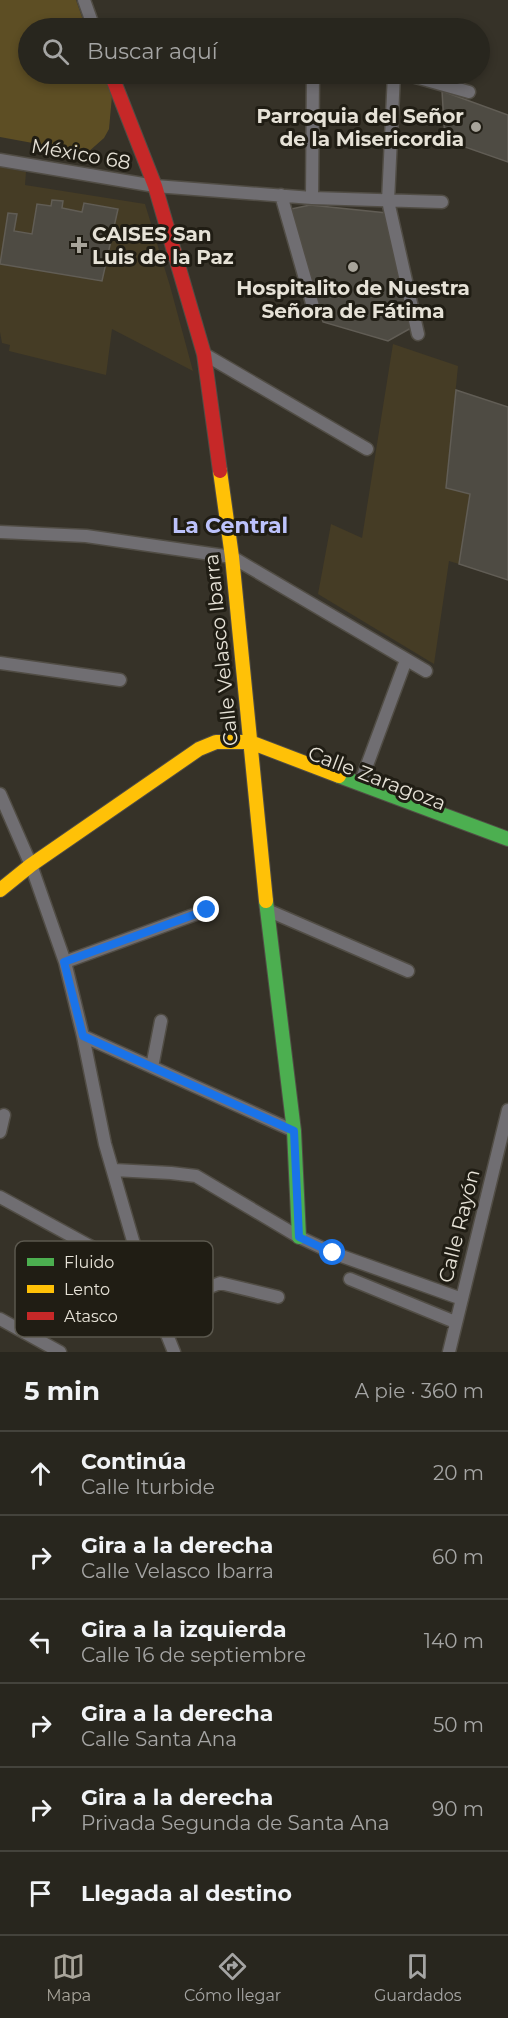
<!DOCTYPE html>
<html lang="es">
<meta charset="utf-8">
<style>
:root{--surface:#28261e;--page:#302e27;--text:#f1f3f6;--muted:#a5a5a4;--line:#44433c;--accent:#a8a49a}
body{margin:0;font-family:Montserrat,sans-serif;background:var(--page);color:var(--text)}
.stop{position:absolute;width:18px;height:18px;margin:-14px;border:4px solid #1a73e8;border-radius:50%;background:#fff}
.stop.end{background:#1a73e8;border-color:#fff;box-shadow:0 2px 6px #0008}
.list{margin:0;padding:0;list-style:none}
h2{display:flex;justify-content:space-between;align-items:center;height:78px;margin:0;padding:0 24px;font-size:26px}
h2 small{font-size:20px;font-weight:400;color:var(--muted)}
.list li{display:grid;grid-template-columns:39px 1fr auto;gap:18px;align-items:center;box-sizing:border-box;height:84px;padding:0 24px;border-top:2px solid var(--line)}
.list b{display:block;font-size:22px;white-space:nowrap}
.list p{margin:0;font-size:20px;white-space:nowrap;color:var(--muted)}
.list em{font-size:20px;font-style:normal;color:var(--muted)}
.icon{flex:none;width:33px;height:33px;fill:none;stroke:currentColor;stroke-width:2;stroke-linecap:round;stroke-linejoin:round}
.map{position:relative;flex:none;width:508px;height:1352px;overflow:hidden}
.search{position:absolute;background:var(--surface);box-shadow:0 3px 9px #0003;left:18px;right:18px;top:18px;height:66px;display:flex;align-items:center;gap:15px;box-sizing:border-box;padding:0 21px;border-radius:33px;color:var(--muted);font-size:22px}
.sheet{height:582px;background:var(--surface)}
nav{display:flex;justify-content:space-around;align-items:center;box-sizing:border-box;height:84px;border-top:2px solid var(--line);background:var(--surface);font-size:16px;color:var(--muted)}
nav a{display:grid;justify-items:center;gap:3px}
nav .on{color:var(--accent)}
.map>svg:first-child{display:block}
.built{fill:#453c25}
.green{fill:#5d4e24}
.building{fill:#4e4b43;stroke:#615d55;stroke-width:1.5}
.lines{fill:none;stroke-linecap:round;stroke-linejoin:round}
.street-casing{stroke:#514d45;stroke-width:15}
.fast-casing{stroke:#514d45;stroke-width:16}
.slow-casing{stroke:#514d45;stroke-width:16}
.jam-casing{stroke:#514d45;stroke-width:16}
.street{stroke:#706e72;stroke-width:12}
.fast{stroke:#4caf50;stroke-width:14}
.slow{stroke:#ffc107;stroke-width:14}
.jam{stroke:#c62828;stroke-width:14}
.route{stroke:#1a73e8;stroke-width:8}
.poi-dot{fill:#a8a49a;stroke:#201d14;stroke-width:2}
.labels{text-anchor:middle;stroke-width:6;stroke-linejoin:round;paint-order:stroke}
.poi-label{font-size:20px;font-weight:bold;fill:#e6e2d7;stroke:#201d14;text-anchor:end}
.street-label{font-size:20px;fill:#e6e2d7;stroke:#201d14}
.quarter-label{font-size:22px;font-weight:bold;fill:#bcc2fb;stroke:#201d14}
.key{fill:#201d14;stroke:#5b584e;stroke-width:1.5}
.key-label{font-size:16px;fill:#e6e2d7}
</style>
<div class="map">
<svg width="508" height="1352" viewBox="0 0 508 1352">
<rect width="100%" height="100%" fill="#363228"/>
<path class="built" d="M0 167 26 172 25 185 145 204 170 286 193 371 112 329 106 375 9 351 10 345 2 343 0 332Z
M393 344 458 366 446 488 470 494 459 564 449 561 434 664 318 594 331 524 362 538Z"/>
<path class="green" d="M0 0H76L86 28H28V74H104L112 96 109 129 104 138 87 153 0 137Z"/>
<path class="building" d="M442 91 508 115V162L445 140Z
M52 200 63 201 62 208 82 212 84 203 118 209 102 281 0 264 8 213 17 214 14 231 32 234 37 204 51 206Z
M310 205 387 213 411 328 388 341 323 322 291 209Z
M456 390 508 407V580L459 564 470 494 446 488Z"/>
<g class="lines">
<defs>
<path id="street" d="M84 0 94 28
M394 74 388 201 418 334
M405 74 469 92
M0 160 155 186 312 198 442 202
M281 195 314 310
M312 198 313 74
M204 354 367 449
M0 532 86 536 232 557 426 671
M0 663 120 680
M360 784 406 660
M0 794 31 865 65 962 83 1036 105 1144 143 1275 174 1352
M267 910 408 971
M65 962 207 910
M83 1036 294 1131
M152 1067 161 1021
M0 1132 4 1115
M114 1170 171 1173 196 1176 299 1237 333 1253 462 1299
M0 1197 143 1275
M350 1279 455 1322
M157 1308 220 1283 278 1297
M0 1319 60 1352
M86 1326 116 1260
M449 1352 508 1110"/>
<path id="fast" d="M339 776 508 839
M266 901 294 1131 299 1237"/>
<path id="slow" d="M220 471 232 557 266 901
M0 890 31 865 199 749 216 742H250L339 776"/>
<path id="jam" d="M111 74 155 186 204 354 220 471"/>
</defs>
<use href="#street" class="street-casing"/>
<use href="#fast" class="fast-casing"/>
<use href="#slow" class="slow-casing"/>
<use href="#jam" class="jam-casing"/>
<use href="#street" class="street"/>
<use href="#fast" class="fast"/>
<use href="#slow" class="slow"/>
<use href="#jam" class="jam"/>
</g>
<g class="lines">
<path class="route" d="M207 910 64 962 83 1036 294 1131 299 1237 333 1253"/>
</g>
<g class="poi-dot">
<circle cx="476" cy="127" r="6"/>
<path d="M76 236h6v6h6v6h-6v6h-6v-6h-6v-6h6z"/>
<circle cx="353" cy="267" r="6"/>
</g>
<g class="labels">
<g class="poi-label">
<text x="464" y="123">Parroquia del Señor<tspan x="464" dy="23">de la Misericordia</tspan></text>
<text x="92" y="241" text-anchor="start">CAISES San<tspan x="92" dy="23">Luis de la Paz</tspan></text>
<text x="353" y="295" text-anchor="middle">Hospitalito de Nuestra<tspan x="353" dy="23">Señora de Fátima</tspan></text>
</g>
<g class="street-label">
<text transform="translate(81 154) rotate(10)" y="7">México 68</text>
<text transform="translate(221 650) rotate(-96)" y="7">Calle Velasco Ibarra</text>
<text transform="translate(377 778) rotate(21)" y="7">Calle Zaragoza</text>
<text transform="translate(459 1226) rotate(-76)" y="7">Calle Rayón</text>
</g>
<g class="quarter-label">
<text x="230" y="533">La Central</text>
</g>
</g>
<rect x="15" y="1241" width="198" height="96" rx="9" class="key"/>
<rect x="27" y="1258" width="27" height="8" fill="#4caf50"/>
<rect x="27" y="1285" width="27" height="8" fill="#ffc107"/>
<rect x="27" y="1312" width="27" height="8" fill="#c62828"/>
<g class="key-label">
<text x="64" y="1268">Fluido</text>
<text x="64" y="1295">Lento</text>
<text x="64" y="1322">Atasco</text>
</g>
</svg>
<div class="stop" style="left:333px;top:1253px"></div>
<div class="stop end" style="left:207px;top:910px"></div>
<div class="search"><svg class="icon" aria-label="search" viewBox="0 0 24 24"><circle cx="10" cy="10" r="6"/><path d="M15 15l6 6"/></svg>Buscar aquí</div>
</div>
<section class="sheet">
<h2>5 min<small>A pie · 360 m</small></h2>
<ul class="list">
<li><svg class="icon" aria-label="ahead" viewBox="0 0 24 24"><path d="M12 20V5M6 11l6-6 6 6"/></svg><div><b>Continúa</b><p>Calle Iturbide</p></div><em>20 m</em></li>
<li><svg class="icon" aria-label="right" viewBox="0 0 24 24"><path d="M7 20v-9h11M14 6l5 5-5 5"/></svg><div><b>Gira a la derecha</b><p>Calle Velasco Ibarra</p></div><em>60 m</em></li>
<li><svg class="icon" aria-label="left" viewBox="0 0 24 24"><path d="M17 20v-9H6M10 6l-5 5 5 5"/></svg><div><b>Gira a la izquierda</b><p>Calle 16 de septiembre</p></div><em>140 m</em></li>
<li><svg class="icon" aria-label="right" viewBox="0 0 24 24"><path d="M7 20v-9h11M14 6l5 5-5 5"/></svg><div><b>Gira a la derecha</b><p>Calle Santa Ana</p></div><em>50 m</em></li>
<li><svg class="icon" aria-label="right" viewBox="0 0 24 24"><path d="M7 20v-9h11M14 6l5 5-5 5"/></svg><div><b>Gira a la derecha</b><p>Privada Segunda de Santa Ana</p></div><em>90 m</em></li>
<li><svg class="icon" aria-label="arrive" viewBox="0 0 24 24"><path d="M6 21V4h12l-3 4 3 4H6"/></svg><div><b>Llegada al destino</b></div></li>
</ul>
</section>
<nav>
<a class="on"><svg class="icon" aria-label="map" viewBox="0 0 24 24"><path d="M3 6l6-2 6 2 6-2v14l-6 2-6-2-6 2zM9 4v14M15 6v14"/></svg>Mapa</a>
<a><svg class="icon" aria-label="directions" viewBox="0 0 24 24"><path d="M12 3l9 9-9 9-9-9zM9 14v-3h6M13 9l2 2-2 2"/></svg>Cómo llegar</a>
<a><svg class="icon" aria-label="saved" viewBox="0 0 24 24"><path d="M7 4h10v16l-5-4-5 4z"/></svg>Guardados</a>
</nav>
